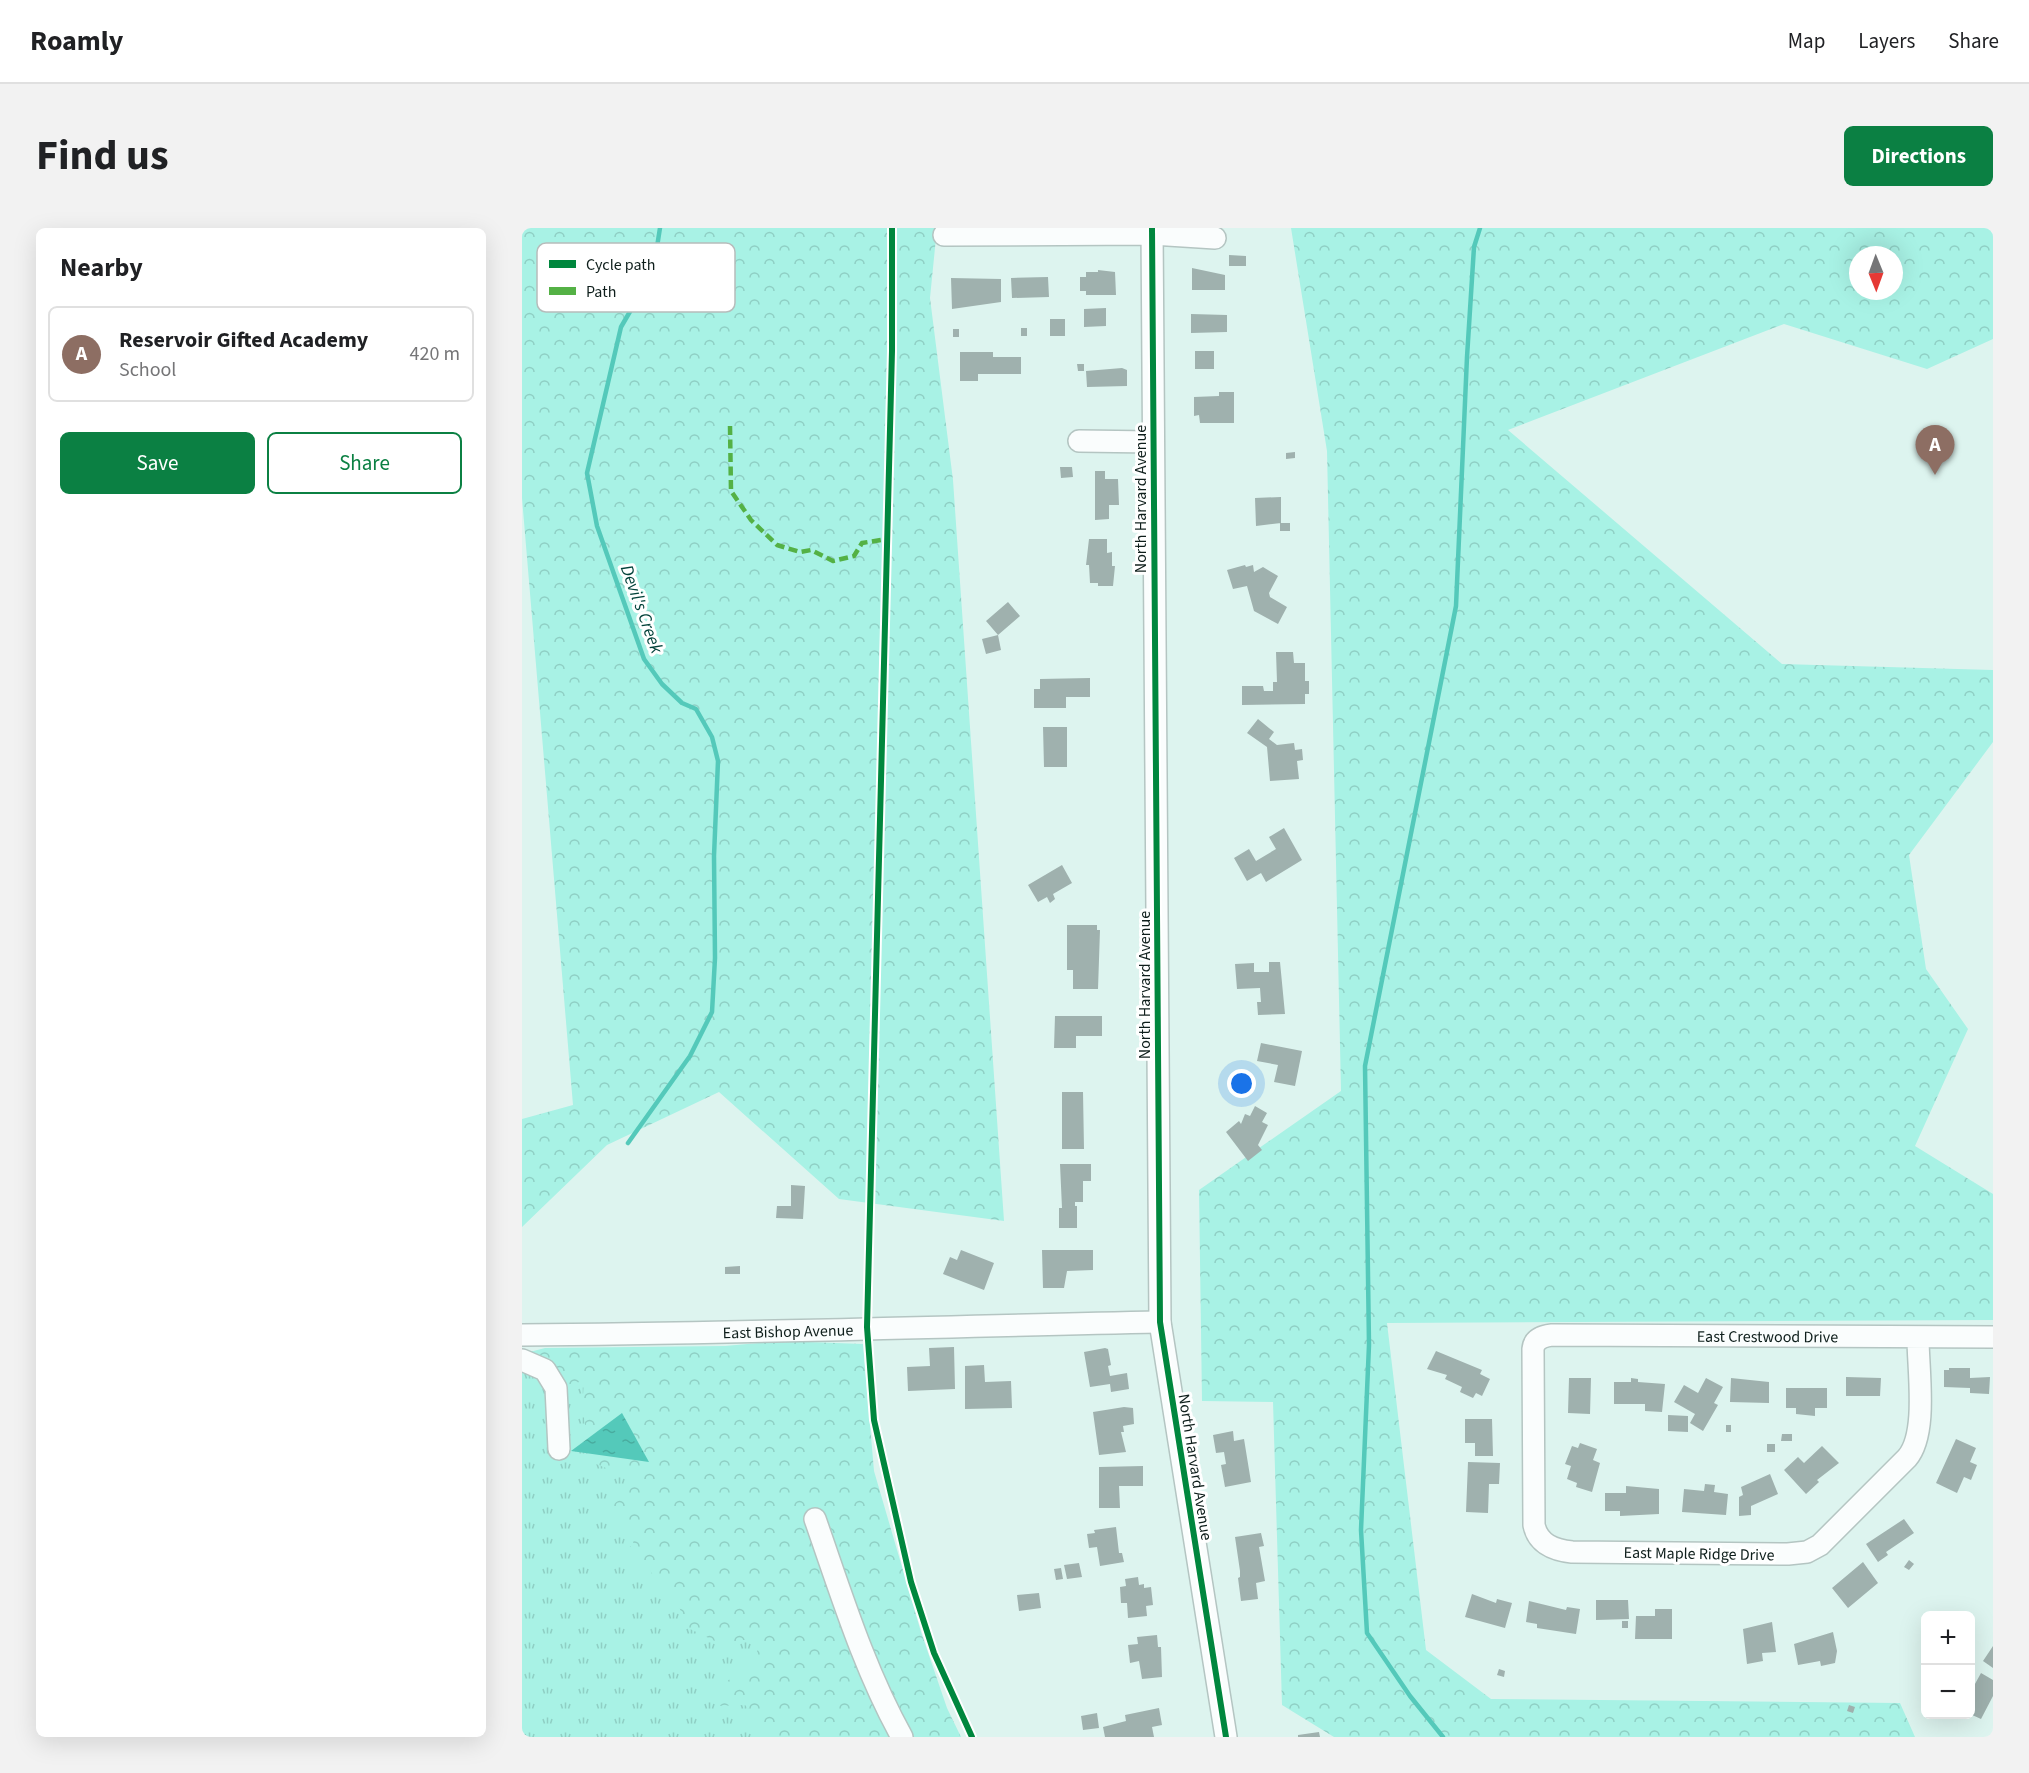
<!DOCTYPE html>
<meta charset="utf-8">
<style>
:root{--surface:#fff;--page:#f2f2f2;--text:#202124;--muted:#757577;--line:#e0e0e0;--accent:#0b8043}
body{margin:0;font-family:"Source Sans 3",sans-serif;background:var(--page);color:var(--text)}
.controls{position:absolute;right:18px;bottom:18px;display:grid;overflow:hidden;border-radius:9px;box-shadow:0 6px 24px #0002}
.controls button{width:54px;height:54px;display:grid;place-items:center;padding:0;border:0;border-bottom:2px solid var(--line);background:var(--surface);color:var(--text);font:30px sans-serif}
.compass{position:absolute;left:1327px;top:18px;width:54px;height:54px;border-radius:50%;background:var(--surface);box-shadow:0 6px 24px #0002;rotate:179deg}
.you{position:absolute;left:720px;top:856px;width:21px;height:21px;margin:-15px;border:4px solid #fff;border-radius:50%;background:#1a73e8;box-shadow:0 0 0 9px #1a73e833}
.badge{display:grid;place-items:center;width:39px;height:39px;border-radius:50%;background:var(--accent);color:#fff;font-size:20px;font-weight:700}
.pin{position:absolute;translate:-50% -50px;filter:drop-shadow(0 2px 3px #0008)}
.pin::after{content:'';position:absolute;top:32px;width:21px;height:18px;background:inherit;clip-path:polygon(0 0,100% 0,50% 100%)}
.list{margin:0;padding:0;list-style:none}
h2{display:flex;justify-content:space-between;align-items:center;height:78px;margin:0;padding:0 24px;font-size:26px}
h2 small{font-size:20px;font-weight:400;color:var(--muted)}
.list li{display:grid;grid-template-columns:39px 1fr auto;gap:18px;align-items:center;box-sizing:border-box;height:96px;margin:0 12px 12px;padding:0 12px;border:2px solid var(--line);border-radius:9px}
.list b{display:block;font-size:22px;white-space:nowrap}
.list p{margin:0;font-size:20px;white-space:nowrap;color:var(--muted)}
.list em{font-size:20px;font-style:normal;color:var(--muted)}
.actions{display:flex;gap:12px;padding:18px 24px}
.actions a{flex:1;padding:14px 0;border:2px solid var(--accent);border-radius:9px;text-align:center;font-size:21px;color:var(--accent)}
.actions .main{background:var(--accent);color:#fff}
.map{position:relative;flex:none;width:1471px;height:1509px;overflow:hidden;border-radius:9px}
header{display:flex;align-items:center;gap:36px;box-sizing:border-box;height:84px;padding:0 30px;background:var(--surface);border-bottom:2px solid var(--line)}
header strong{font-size:28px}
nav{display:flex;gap:33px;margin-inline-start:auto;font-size:21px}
.intro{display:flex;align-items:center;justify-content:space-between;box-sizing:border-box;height:144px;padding:0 36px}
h1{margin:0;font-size:42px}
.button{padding:15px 27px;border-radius:9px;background:var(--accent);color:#fff;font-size:21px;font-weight:700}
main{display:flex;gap:36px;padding:0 36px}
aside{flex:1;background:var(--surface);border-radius:9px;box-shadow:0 6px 24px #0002}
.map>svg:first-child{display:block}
.grass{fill:url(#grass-tufts)}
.forest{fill:url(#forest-crowns);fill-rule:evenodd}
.water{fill:url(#water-ripples)}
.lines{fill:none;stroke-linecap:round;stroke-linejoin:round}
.stream{stroke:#54c9ba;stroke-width:4.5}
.building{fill:#9fb1ae}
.minor-casing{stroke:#b4c5c2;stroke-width:24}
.minor{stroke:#fafdfd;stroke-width:21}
.quiet{stroke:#54b145;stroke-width:4.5;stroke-dasharray:9 4.5;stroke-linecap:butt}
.cycleway-casing{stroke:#fff;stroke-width:10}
.cycleway{stroke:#00873e;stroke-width:6}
.labels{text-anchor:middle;stroke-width:6;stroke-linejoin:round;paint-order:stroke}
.street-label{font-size:16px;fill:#0e1e1b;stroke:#fff}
.water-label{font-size:18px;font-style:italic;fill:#02423a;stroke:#fff}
.key{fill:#fff;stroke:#b7bcbb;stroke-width:1.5}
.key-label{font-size:16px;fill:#0e1e1b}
</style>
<header>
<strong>Roamly</strong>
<nav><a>Map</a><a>Layers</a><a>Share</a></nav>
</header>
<div class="intro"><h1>Find us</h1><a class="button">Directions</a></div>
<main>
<aside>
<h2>Nearby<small></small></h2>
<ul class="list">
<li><span class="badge" style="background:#8d6e63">A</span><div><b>Reservoir Gifted Academy</b><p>School</p></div><em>420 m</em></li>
</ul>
<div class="actions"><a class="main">Save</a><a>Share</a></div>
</aside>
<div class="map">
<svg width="1471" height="1509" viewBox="0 0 1471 1509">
<defs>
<pattern id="grass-tufts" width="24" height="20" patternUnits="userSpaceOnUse" patternTransform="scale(1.5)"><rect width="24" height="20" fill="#a8f2e5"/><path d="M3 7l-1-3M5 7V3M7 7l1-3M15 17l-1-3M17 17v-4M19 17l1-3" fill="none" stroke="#8fcfc4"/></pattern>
<pattern id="forest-crowns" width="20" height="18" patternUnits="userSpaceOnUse" patternTransform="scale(1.5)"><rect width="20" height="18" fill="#a8f2e5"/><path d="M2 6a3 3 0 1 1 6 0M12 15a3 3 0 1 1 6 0" fill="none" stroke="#8fcfc4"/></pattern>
<pattern id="water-ripples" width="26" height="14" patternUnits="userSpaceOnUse" patternTransform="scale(1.5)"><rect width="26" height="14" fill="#54c9ba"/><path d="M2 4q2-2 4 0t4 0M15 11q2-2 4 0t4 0" fill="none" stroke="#48ac9f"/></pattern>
</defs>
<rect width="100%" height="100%" fill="#ddf4ef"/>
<path class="grass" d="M0 1123H335L343 1318 419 1509H0Z"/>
<path class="forest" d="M0 0H415L408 70 431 252 482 993 317 971 197 864 85 917 0 999V891L51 877 0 270Z
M769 0H1471V111L1405 141 1262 96 986 202 1260 436 1471 442V514L1387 627 1404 741 1446 801 1393 918 1471 966V1092L865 1095 904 1422 969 1471 1378 1475 1393 1509H812L760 1477 751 1174 680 1173 677 962 819 863 805 223ZM1336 27H1372V63H1336Z
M259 1113 341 1116 352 1243 399 1404 425 1480 439 1509H243L233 1488 223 1477 195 1478V1459C210 1449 234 1440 236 1419L231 1412H218L203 1418 166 1400 151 1365 135 1353 125 1338H110L102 1324 111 1316 112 1308 105 1299 88 1290V1278L107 1266V1254L101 1238 84 1240 74 1236C63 1204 59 1186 62 1153L30 1160 16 1148 0 1144V1126L23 1120 203 1118Z"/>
<path class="water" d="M100 1185 127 1234 49 1223Z"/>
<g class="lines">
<path class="stream" d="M106 915 168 828 190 784 193 730 192 628 196 533 190 509 174 481 160 475 140 456 122 431 75 298 65 245 99 99 131 44 138 0
M921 1509 888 1468 845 1405 839 1302 847 1117 843 838 934 378 945 129 952 19 958 0"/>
</g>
<path class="building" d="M707 27 724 28V38H707Z
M670 40 703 47V62H670Z
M576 42 593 44 594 67H564V63H558V49H564V44H576Z
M526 49 527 69 490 70 489 50Z
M429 50 479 51V74L430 81Z
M584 80V98L562 99V81Z
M669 86 705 87V104L669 105Z
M528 91H543V108H528Z
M499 100H505V108H499Z
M431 101H437V109H431Z
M673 123H692V141H673Z
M438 124H471V129H499V146H456V153H438Z
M555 136H562V143H556Z
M600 140 605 142V158L565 159 564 143Z
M697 164H712V195H678L677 187 672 188V169L697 168Z
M773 224V230L764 231V225Z
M538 239H550L551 249 539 250Z
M573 243H583V251H596L597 277H587V291L573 292Z
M759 269V295L734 298 733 270Z
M758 295H768V303H758Z
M567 311H585V325L590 324V338H593L591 358H576V355H568L567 337H564Z
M723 337 724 339 731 337 732 344 741 339 756 348 747 365 748 369 765 379 756 396 732 383 725 358 711 361 705 342Z
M486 374 498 388 476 407 464 393Z
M476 407 479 422 464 426 460 411Z
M754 424H771L772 435H783V453H787V466H783V476L720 477V458H741L742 463H751V454H755Z
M568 450V469H544V480H512V461H518V451Z
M736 491 752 504 747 511 755 517 772 515 773 522 780 521 781 532 775 533 777 551 748 553 745 519 725 505Z
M521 499H545V539H522Z
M762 600 780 632 744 654 739 645 725 653 712 630 727 621 734 633 754 621 747 609Z
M540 637 550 655 531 666 533 671 528 675 525 669 516 674 506 657Z
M545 697H575V702H578L576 761H551V742H545Z
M747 734H758L763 786 736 787 735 774H739L738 760 715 761 713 736 732 735V744H747Z
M533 788H580V808H554V820H532Z
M739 815 780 823 773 858 752 854 756 837 735 833Z
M540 864H561L562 921H540Z
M733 878 745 885 740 894 746 897 736 917 740 922 726 933 704 904 717 893 719 896 723 886 728 888Z
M538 936H569V953H561V974H553V978H555V1000H537V980H540Z
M269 957 283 958 281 991 254 990 255 978H269Z
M439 1022 472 1035 462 1062 421 1046 428 1029 435 1032Z
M520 1022H571V1042L545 1043 542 1060H521Z
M218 1038V1046H203V1039Z
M432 1119 433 1161 386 1163 385 1139 408 1138 407 1120Z
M583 1120 586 1121 589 1137 586 1138 588 1148 605 1145 607 1161 589 1164 588 1156 568 1159 562 1124Z
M914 1123 960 1142 958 1146 968 1151 960 1168 954 1165 951 1170 938 1164 940 1159 923 1151 925 1147 905 1141Z
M462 1137 463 1154 489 1153 490 1180 443 1181V1138Z
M1427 1140H1448V1150L1468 1149 1467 1166 1448 1165V1160L1422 1159V1142H1427Z
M1324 1149 1359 1150 1358 1168H1324Z
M1047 1150H1069L1068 1186 1046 1185Z
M1109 1150 1116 1151V1154L1143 1156 1140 1184 1123 1183V1176H1092V1154H1109Z
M1184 1150 1201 1159 1192 1175 1196 1177 1181 1203 1168 1195 1173 1186 1152 1174 1162 1157 1176 1165Z
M1209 1150 1247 1154V1175L1208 1174Z
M1264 1160H1305V1180H1293V1188L1274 1186V1180H1264Z
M602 1179 611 1180 612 1196 601 1198 602 1204H599L604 1224 577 1227 571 1184Z
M1146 1187 1166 1188V1204L1146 1203Z
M943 1191H970L971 1228H953V1215H943Z
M1204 1197H1209V1204H1204Z
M711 1203 712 1213 722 1211 729 1254 703 1259 699 1237 704 1236 702 1224 694 1225 691 1207Z
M1260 1206H1270V1213H1259Z
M1434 1211 1454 1220 1448 1234 1455 1237 1449 1252 1442 1249 1435 1265 1414 1255Z
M1058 1215 1075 1221 1071 1232 1078 1235 1070 1264 1054 1259 1055 1255 1045 1251 1049 1238 1043 1236 1050 1218 1056 1220Z
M1245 1216H1253V1224H1245Z
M1300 1218 1317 1235 1295 1252 1297 1254 1284 1266 1262 1242 1276 1229 1282 1235Z
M946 1234 978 1235 977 1256H967L966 1285 944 1284Z
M621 1238V1258H597L598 1280H577V1239Z
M1248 1246 1256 1266 1229 1278V1287L1217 1288V1269L1221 1267 1219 1259Z
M1183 1256 1193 1257 1192 1264 1206 1266 1204 1287 1160 1284 1162 1261 1182 1263Z
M1104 1258 1137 1261V1286L1098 1288V1283H1083V1265H1104Z
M1382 1291 1392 1305 1364 1324 1366 1327 1356 1334 1344 1316Z
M594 1299 597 1325H600L602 1334 578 1338 575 1319 567 1320 565 1306 573 1305 572 1302Z
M739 1305 742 1318 737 1319 743 1353 734 1355 736 1371 719 1373 716 1350 718 1349V1343L713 1309Z
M1387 1332 1392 1336 1387 1342 1382 1339Z
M1341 1334 1356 1355 1326 1380 1310 1360Z
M557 1335 560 1349 545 1351 542 1337Z
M539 1340 541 1351 534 1352 532 1341Z
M616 1349 617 1357 622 1356V1360L629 1359 631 1377 624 1378 625 1388 606 1390 605 1375H599L598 1359 604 1358 603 1351Z
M517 1365 519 1380 497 1383 495 1367Z
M950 1366 974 1375 975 1371 990 1375 983 1400 943 1389Z
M1074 1372H1106L1107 1391 1074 1392Z
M1007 1373 1044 1382 1045 1379 1058 1381 1054 1406 1015 1400V1396L1004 1394Z
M1133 1381H1150V1411H1113L1114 1388H1133Z
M1100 1393H1106V1400H1100Z
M1250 1394 1254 1424 1240 1425 1241 1433 1225 1436 1221 1401Z
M1311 1404 1315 1423 1313 1435 1299 1438 1298 1433 1276 1437 1272 1416Z
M635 1407 636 1419H639L640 1449 620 1451 617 1433 608 1435 606 1417 616 1416 615 1409Z
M1471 1418V1440L1461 1433Z
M977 1441 983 1443 982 1449 975 1447Z
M1459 1445 1471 1452V1468L1459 1491 1448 1486V1465Z
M1327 1477 1333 1479 1331 1485 1325 1483Z
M637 1480 640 1497 630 1499 632 1509H583L581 1499 604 1493 603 1487Z
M575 1485 577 1500 561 1502 559 1488Z
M797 1504 798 1509H776V1507Z"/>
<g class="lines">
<defs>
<g id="minor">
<path d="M630 0 638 1094 704 1509"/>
<path d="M422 7 630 6 693 10"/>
<path d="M557 213 631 214"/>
<path id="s1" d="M0 1107C213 1106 425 1098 638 1094"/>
<path id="s2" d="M1396 1110C1396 1142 1406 1206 1385 1230L1298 1317 1285 1324 1266 1326 1050 1324C1032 1322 1016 1316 1012 1297L1011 1121C1012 1111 1021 1108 1030 1107L1471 1109"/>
<path d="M0 1132 23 1142 34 1160 37 1221"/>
<path d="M293 1291C319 1365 342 1441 380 1509"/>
</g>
</defs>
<use href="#minor" class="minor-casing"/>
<use href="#minor" class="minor"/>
<path class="quiet" d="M208 198 209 263 229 292 255 317 278 324 289 322 311 333 332 328 340 315 365 311"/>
<defs>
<path id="cycleway" d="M370 0V123L345 1099 352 1192 389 1354 412 1425 450 1509
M630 0 638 1094 704 1509"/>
</defs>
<use href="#cycleway" class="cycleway-casing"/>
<use href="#cycleway" class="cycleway"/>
</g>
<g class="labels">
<g class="street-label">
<text transform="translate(618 271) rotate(-90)" y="6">North Harvard Avenue</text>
<text transform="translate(622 757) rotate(-90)" y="6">North Harvard Avenue</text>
<text dy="6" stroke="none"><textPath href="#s1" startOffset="266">East Bishop Avenue</textPath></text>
<text dy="6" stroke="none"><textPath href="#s2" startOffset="963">East Crestwood Drive</textPath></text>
<text transform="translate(674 1239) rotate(81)" y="6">North Harvard Avenue</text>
<text transform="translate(1177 1325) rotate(1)" y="6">East Maple Ridge Drive</text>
</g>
<g class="water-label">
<text transform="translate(120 381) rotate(70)" y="6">Devil's Creek</text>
</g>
</g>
<rect x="15" y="15" width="198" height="69" rx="9" class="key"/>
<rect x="27" y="32" width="27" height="8" fill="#00873e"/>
<rect x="27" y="59" width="27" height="8" fill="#54b145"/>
<g class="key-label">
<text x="64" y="42">Cycle path</text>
<text x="64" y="69">Path</text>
</g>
</svg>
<div class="controls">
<button>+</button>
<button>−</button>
</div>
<svg class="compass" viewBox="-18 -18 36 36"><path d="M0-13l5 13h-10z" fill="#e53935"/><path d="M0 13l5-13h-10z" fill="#757577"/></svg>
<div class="you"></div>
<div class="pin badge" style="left:1413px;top:247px;background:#8d6e63">A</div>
</div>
</main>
